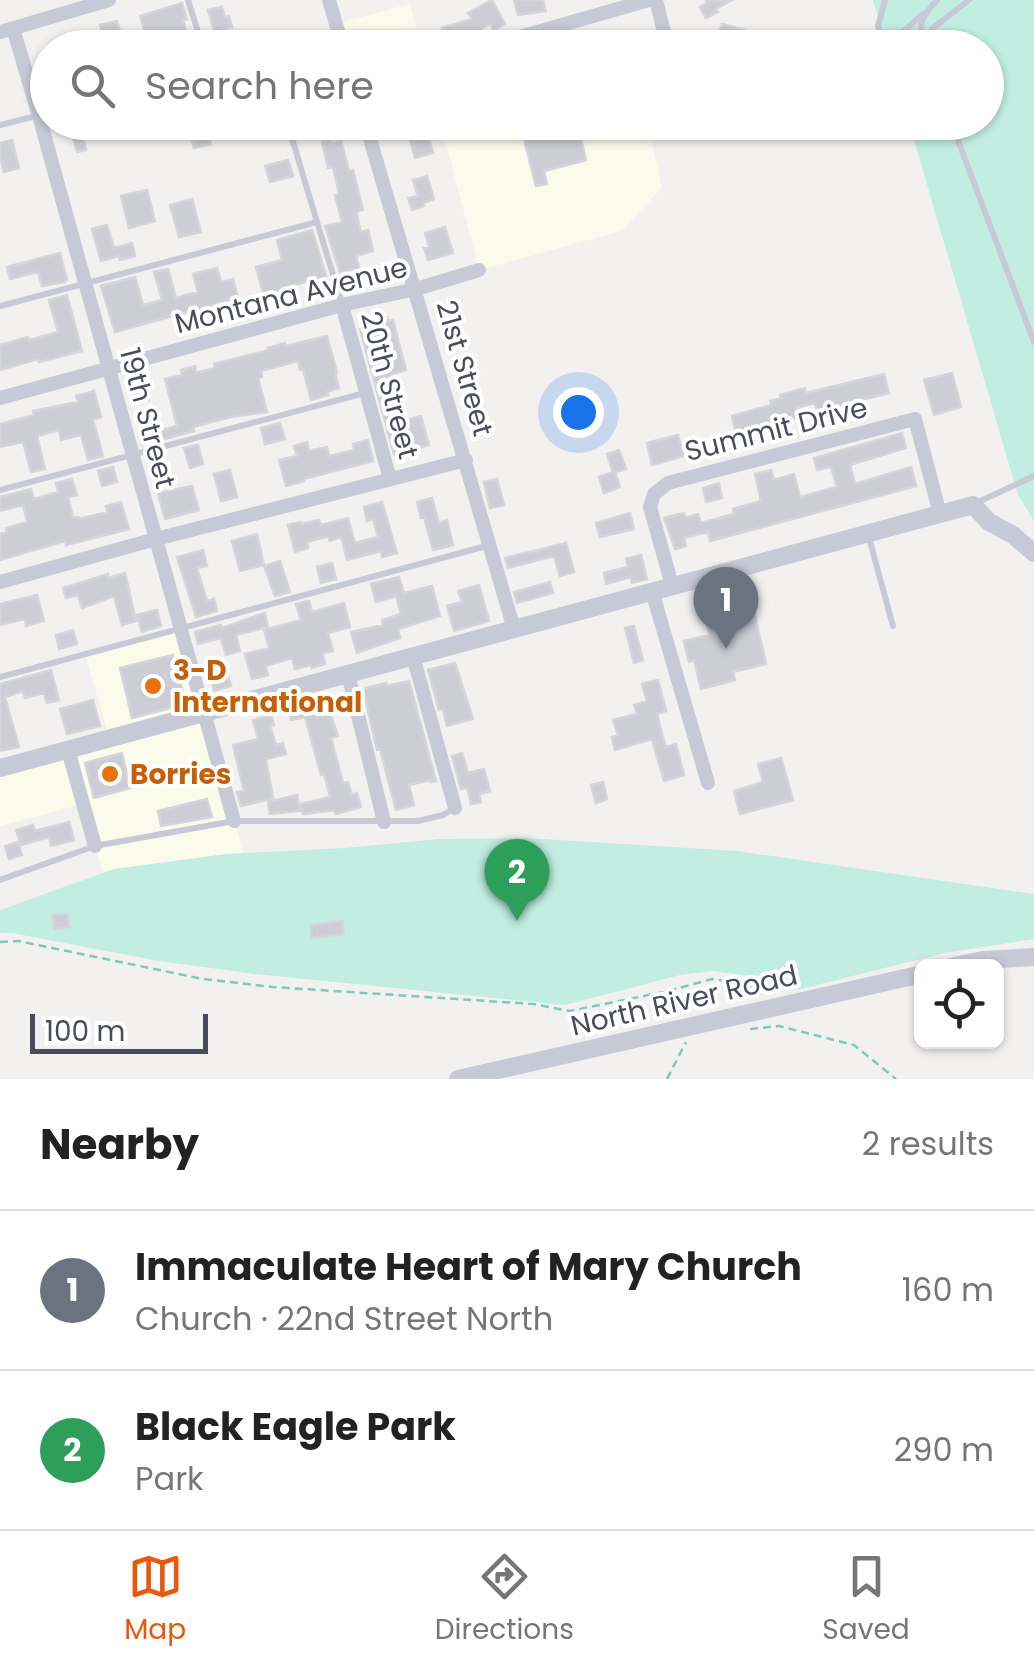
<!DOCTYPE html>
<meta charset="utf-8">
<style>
:root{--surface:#fff;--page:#f2f2f2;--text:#222;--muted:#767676;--line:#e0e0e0;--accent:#ea580c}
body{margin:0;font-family:Poppins,sans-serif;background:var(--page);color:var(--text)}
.controls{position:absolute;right:30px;bottom:30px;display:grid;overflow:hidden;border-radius:15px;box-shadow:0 2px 8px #0004}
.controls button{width:90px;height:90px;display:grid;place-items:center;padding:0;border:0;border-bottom:2px solid var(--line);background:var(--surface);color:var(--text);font:50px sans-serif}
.scale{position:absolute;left:30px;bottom:25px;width:178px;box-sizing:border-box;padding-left:10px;border:5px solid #494c5d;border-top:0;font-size:28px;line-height:35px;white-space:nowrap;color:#494c5d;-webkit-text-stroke:8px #fff;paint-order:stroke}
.you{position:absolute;left:578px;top:412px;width:35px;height:35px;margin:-25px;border:8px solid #fff;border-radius:50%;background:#1a73e8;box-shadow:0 0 0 15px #1a73e833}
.badge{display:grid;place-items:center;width:65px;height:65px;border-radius:50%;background:var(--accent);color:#fff;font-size:32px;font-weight:700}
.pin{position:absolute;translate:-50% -82px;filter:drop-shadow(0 2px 5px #0008)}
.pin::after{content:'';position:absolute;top:52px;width:35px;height:30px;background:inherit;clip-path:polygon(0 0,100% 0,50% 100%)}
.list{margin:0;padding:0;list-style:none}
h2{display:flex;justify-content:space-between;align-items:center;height:130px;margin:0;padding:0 40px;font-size:42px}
h2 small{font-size:32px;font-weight:400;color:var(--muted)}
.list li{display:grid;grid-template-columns:65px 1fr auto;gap:30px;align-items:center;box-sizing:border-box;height:160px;padding:0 40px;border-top:2px solid var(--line)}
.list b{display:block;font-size:38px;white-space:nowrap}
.list p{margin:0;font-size:32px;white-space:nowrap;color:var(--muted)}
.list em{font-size:32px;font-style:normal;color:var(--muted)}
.icon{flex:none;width:55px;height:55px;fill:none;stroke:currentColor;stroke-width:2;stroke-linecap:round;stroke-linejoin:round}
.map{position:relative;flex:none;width:1034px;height:1079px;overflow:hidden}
.search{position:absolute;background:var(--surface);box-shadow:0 2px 8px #0004;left:30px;right:30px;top:30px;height:110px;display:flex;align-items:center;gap:25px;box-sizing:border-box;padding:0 35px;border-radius:55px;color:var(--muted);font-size:38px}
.sheet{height:450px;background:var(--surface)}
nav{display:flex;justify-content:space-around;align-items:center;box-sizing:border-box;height:140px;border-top:2px solid var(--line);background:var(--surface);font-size:28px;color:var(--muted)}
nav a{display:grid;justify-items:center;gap:5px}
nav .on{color:var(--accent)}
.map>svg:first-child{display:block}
.commercial{fill:#fbfbeb}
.green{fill:#c1eee1}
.building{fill:#cdced5;stroke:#d5d4db;stroke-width:2.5}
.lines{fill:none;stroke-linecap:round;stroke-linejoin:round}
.path{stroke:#7acabe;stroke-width:2.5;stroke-dasharray:8 5;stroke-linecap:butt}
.service{stroke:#c7cad6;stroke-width:6}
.minor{stroke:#c7cad6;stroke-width:14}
.tertiary{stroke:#c7cad6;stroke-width:18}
.food-dot{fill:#e8710a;stroke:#fff;stroke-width:4}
.labels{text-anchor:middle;stroke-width:8;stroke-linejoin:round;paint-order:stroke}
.street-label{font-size:28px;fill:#494c5d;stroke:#fff}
.food-label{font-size:28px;font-weight:bold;fill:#c56008;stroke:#fff;text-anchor:start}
</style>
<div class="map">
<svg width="1034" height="1079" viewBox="0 0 1034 1079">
<rect width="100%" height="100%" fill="#f2f1f0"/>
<path class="commercial" d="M410 4 421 47H343L336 24Z
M441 123H640L649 130 662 188 621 231 479 270Z
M181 627 243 853 114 869 103 872 83 804 0 826V768L110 739 85 654Z"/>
<path class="green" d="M873 0H1034V521L1018 495 909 123 986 122V48L887 47Z
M527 838 737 851 1034 894V939L945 953 797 990 749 976 714 971 680 975 565 1005 255 974 159 961 12 933H0V910L114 869 226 854 345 848 439 839Z"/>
<path class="building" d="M492 0 505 24 494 30 490 24 464 38 466 48H447L442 28 472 19 468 13Z
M514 0H543L546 11 518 15Z
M706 0H732L716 9 718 12 706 18 700 7 707 3Z
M182 3 187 19 183 20 191 48H65L64 44 103 34 100 25 117 21 122 38 145 32 140 16Z
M222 7 225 17 229 16 232 27 214 31 208 10Z
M722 24 744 30 739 48H710L714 36 718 37Z
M398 31 403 48H353V43Z
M303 33 308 48H288L285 38Z
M69 122H79L86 150 77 152Z
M98 122H172L173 126 130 137 128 129 101 136Z
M187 122H205L211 144 194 148Z
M527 122H577L586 160 544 171 547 184 536 186 522 131 529 129Z
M425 124 433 153 415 158 407 129Z
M12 140 19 168 4 172 0 156V143Z
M331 140 332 143 341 141 349 171 353 170 363 210 356 212 361 232 368 230 373 251 356 256 359 268 340 273 325 226 342 222 335 195 339 194 333 167 328 168 322 142Z
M288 160 293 176 270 182 265 166Z
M427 176 434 199 423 203 424 206 412 210 408 198 418 196 413 180Z
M147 190 155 221 129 228 121 196Z
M192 199 201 232 179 237 170 205Z
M107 225 114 248 132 243 135 256 120 260 119 256 101 261 92 229Z
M445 227 453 253 428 260 424 248 429 247 425 233Z
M312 230 326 276 284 288 286 295 265 300 256 267 282 260 277 240Z
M60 253 67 280 64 282 42 286 38 272 10 279 7 267Z
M217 268 221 282 233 279 238 298 115 332 101 286 135 277 143 305 162 300 154 272 168 269 176 298 198 292 193 274Z
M67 295 82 351 39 362 38 359 0 370V345L28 337 29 340 58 332 49 300Z
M387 317 388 321 393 320 406 370 391 374 398 402 389 404 394 423 421 416 429 445 394 454 360 329 377 324 376 320Z
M327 336 337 373H335L339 388 327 392 328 395 311 400 303 369 300 370 298 361 261 371 262 377 258 378 267 412 231 417 193 427 194 431 142 445 139 436 177 426 165 379 182 375 181 370 195 366 196 373 215 368 214 364 269 350 268 348 285 343 286 346Z
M952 373 961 407 934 415 924 380Z
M884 374 889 393 817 411 815 403 796 408 799 417 736 433 732 416 771 405 770 401 781 398 780 395 805 388 806 393Z
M143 377 149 400 134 404 128 381Z
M94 391 101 417 93 420 103 456 88 460 81 435 61 440 59 430 37 436 45 469 31 472 23 442 0 447V424L34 415 33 411 78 402 76 396Z
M280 423 285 439 265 444 261 428Z
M902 433 906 448 850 465 855 484 911 467 916 486 710 541 708 532 684 538 686 546 675 549 664 518 684 513 686 518 698 514 701 523 734 514 733 509 761 501 755 474 771 470 774 480 794 474 800 497 837 487 831 467 817 470 814 458Z
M678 435 684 456 652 465 647 443Z
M368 440 373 461 304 479V481L286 486 279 460 297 456 294 446 307 442 309 451 327 447 329 456 354 450 353 444Z
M198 445 203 464 190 468 184 448Z
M619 450 626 469 615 472 620 487 604 493 599 477 613 472 607 454Z
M113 467 117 482 102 486 98 471Z
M230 470 237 497 221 501 214 474Z
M72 479 77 495 68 497 73 518 78 517 79 519 108 512 106 506 121 502 129 529 66 545 65 541 0 560V534L7 532 6 528 27 522 23 505 0 511V497L31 489 34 499 58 492 56 483Z
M497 479 504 505 490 508 484 482Z
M719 483 722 498 706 502 703 488Z
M192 486 199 510 165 519 158 493Z
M432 498 439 523 447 520 453 545 433 550 424 517 421 518 417 502Z
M382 502 397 553 382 557 381 551 347 560 341 537 330 541 328 536 307 542 308 548 295 552 288 525 301 522 302 524 319 520 321 525 348 518 355 543 378 537 373 519 367 521 364 507Z
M630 513 634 529 600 537 596 523Z
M257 534 264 565 240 571 232 541Z
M566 543 574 572 560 576 554 556 508 568 505 558Z
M203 550 207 566 197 568 207 601 214 599 217 611 196 617 177 557Z
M641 555 647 579 632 583 631 577 606 584 604 573 628 567 626 559Z
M280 561 290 592 275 596 264 566Z
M332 563 336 579 321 583 317 567Z
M125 573 136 621 122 625 114 596 82 608 78 595 66 598 63 588 108 574V578Z
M399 577 404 593 432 586 440 616 398 629 400 638 357 653 351 632 383 625 382 620 401 614 396 596 376 602 371 584Z
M550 582 553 593 517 603 514 592Z
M479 585 489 621 454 631 447 606 462 602 458 591Z
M37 595 44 621 26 626 25 619 0 625V604Z
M309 601 312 612 344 603 350 627 328 633 333 651 323 653 325 664 312 668 311 665 295 669 292 658 265 666 268 675 252 679 245 654 269 648 264 630 301 620 296 604Z
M157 610 161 626 142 632 137 615Z
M754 612 766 664 733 672 735 680 701 689 694 660 689 662 684 641 709 635 707 623Z
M265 613 268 627 236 635 240 651 226 655 221 638 198 644 195 632 221 625 222 628Z
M634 626 643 660 634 663 625 628Z
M73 630 77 644 59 649 56 635Z
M173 655 186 704 132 718 120 668Z
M455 663 473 719 447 726 443 709 439 710 428 670Z
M225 665 231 686 214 691 208 669Z
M51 670 59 700 47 703 44 693 25 698 23 691 5 697 19 747 0 751V684Z
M658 680 666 711 657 714 664 741 666 747 676 744 684 775 664 781 652 739 615 750 612 737 618 735 613 720 637 714 634 705 647 701 642 684Z
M409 681 436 781 431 782 430 780 409 785 414 805 396 810 380 749 377 750 363 689 386 683 387 686Z
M93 700 100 726 67 734 60 709Z
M326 701 338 736 331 738 343 783 348 782 352 795 357 793 361 807 336 814 333 810 303 814 301 804 330 797 324 774 321 775 305 717 291 720 289 711Z
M271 715 274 725 270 726 276 745 283 743 286 754 266 759 273 798 241 806 237 792 244 791 233 745 258 739 253 720Z
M122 753 127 774 134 772 138 786 94 798 85 763Z
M462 753 468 773 484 769 490 791 479 794 481 802 471 804 467 787 461 789 452 756Z
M781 758 793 800 740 814 734 791 763 782 758 764Z
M603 782 607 799 596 803 591 785Z
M297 795 300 811 270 814 268 802Z
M207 799 212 817 161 826 158 811Z
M69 822 74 840 51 846 49 837 21 845 16 830 33 825 35 831Z
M18 842 22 855 9 859 5 846Z
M67 914 69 927 54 929 53 915Z
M342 921 344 934 312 938 311 925Z"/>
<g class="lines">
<path class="path" d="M0 942 18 941 203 979 273 987 533 1004 570 1011 668 991 712 979 743 983 761 994
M750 1029 779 1026 854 1045 896 1079
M667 1079 686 1042"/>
<path class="service" d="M188 0 203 48
M885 0 878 26 881 34 892 37 906 29 923 14
M923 42 933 28 969 0
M925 48C918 21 920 20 937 0
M951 122 1034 342
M0 125 48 113
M317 222 342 304
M0 306 317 222 291 135
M0 490 365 393
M974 504 1034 476
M868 534 893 626
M0 677 490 545
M0 880 95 846 234 821H418L443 815 453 809"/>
<path class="minor" d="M329 0 343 48
M656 0 666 40
M13 28 39 116 234 821
M0 32 109 0
M495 48 509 40 649 0
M365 122 514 629
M291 134 335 122
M342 305 390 479
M0 398 342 305 416 289 479 270
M0 582 156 539 466 460
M672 585 650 507 654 494 668 483 915 419 940 514
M652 591 708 783
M413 656 455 808
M348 674 384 822
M68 750 95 846"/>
<path class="tertiary" d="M0 768 973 505 989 522 1013 535 1034 553
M954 966 983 960 1034 957
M458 1079 922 974"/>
</g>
<g class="food-dot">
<circle cx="153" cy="686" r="10"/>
<circle cx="110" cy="774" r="10"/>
</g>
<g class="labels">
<g class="street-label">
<text transform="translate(291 295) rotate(-14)" y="10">Montana Avenue</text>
<text transform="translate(465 368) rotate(74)" y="10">21st Street</text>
<text transform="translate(390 385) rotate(75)" y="10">20th Street</text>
<text transform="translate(148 418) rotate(75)" y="10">19th Street</text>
<text transform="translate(776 429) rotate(-14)" y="10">Summit Drive</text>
<text transform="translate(684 1000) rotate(-13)" y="10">North River Road</text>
</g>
<g class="food-label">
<text x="173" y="680">3-D<tspan x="173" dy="32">International</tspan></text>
<text x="130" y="784">Borries</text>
</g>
</g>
</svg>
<div class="controls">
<button><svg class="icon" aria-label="locate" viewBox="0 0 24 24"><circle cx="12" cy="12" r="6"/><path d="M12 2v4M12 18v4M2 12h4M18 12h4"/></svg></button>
</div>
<div class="scale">100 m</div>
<div class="you"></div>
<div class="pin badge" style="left:726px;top:649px;background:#6b7280">1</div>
<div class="pin badge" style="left:517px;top:921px;background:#2e9e5b">2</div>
<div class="search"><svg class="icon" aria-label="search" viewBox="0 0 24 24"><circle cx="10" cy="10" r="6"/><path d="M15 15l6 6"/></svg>Search here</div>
</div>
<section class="sheet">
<h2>Nearby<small>2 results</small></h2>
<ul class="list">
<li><span class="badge" style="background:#6b7280">1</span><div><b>Immaculate Heart of Mary Church</b><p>Church · 22nd Street North</p></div><em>160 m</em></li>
<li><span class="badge" style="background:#2e9e5b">2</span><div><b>Black Eagle Park</b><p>Park</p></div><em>290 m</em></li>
</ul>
</section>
<nav>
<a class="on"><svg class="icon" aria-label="map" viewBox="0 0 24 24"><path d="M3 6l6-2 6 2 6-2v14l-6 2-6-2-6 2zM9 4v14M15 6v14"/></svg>Map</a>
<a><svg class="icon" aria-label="directions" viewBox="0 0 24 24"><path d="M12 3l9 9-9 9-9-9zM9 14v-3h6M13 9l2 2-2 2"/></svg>Directions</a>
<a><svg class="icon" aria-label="saved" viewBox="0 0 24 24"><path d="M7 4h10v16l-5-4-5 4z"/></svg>Saved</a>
</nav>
